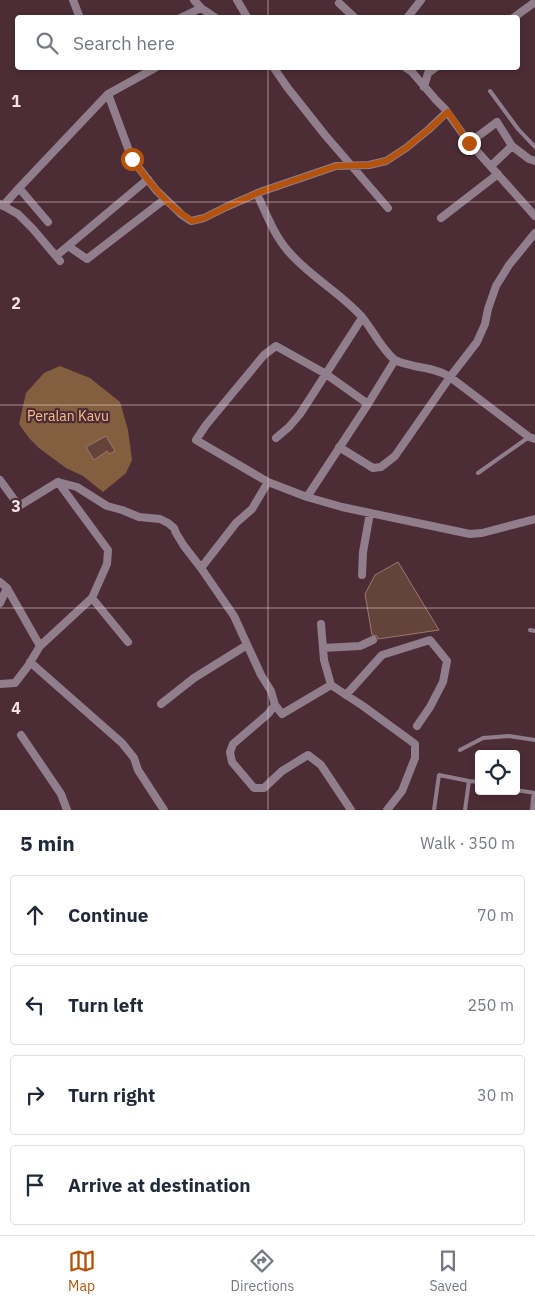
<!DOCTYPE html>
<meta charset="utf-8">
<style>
:root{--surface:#fff;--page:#f2f2f3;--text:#1f2937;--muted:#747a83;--line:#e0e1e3;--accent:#b45309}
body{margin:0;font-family:"IBM Plex Sans",sans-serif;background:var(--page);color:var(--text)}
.controls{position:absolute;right:15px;bottom:15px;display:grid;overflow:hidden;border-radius:5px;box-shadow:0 2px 8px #0003}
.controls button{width:45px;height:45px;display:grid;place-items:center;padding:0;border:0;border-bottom:1px solid var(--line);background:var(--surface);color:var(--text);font:25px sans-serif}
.stop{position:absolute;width:15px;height:15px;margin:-11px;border:4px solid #b45309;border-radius:50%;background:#fff}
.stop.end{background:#b45309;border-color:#fff;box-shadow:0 1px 5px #0008}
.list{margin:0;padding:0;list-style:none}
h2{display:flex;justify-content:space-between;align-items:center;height:65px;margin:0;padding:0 20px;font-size:21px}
h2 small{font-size:16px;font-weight:400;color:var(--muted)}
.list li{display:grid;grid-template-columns:32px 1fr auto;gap:15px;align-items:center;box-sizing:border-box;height:80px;margin:0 10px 10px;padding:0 10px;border:1px solid var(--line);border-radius:5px}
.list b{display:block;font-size:19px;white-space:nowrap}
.list em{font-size:16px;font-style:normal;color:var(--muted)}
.icon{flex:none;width:28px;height:28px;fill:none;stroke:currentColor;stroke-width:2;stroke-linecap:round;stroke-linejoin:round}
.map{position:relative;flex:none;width:535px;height:810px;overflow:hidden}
.search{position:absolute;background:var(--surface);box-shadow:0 2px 8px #0003;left:15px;right:15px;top:15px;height:55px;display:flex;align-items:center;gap:12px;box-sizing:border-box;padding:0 18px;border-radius:5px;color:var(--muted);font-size:19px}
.sheet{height:425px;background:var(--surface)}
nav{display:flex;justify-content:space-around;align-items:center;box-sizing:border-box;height:70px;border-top:1px solid var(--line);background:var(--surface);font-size:14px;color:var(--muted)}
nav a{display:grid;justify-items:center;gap:2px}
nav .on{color:var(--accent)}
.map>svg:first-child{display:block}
.forest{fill:#835f3f}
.building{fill:#64433b;stroke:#9d776f}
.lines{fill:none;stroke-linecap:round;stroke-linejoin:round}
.service{stroke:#907e8c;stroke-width:4}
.minor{stroke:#907e8c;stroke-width:8}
.route{stroke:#b45309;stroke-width:6}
.grid{fill:none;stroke:#f6e0e4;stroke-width:1;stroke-opacity:0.55}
.labels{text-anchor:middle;stroke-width:4.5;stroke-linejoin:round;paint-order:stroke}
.park-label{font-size:14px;fill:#f9bf8b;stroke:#4d2d35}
.grid-label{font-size:16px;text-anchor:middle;font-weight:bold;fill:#f6e0e4;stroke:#4d2d35;stroke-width:4.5;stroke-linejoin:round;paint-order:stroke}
</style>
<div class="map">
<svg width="535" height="810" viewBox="0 0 535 810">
<rect width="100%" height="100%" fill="#4d2d35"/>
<path class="forest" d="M60 366 90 378 120 402 128 430 132 460 126 473 103 492 83 476 66 468 39 448 29 438 19 424 26 393 44 373Z"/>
<path class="building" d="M106 436 115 451 109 454 107 451 94 460 86 447Z
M398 562 439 630 378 639 377 636 372 635 365 594 375 575Z"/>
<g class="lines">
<path class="service" d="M490 91 518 129 535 147
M478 473 529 437
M530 630 535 631
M460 750 483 738 509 736 535 740
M516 790 535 793
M434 810 439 775 469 781
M465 810 469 781 479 782"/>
<path class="minor" d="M73 0 80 18
M194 0 201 8 216 18
M237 0 247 17
M339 3 355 18
M180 18 201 8
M407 18 421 0
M513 18 535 2
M274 68 287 87 325 135 388 208
M406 68 412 72 436 100 445 109 467 140 535 216
M424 87 428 73 435 68
M108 94 132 159 156 190 182 215 191 221 204 218 226 207 260 192 336 166 369 165 386 161 406 148 428 130 447 112
M469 143 497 122 512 146 491 166
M512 146 529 159 535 161
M19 188 108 94 155 68
M257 194C266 213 274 235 288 251 310 277 340 292 362 317 372 329 383 351 395 360 400 363 408 364 414 366 426 368 439 370 450 377L529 437 535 439
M0 204 18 214 33 229 60 261
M3 206 19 188 48 222
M441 218 498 174
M68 246 87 259 165 199
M56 256 148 179
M276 438 289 427 300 414 362 318
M339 447 373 468 381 467 395 456 450 377 477 342 485 324 488 309 496 286 509 265 535 233
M0 480 19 506 58 482 77 487 107 506 122 510 139 517 160 519 168 523 174 528 176 533 184 546 201 568
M268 482 196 440 206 425 264 355 276 346 326 374 368 404 395 360
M307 497 368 404
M362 575 363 552 370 513
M0 582 7 588 0 603
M7 588 40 646
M92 598 128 642
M321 624 324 660 331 685
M323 648 360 646 373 640
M30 662 122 743 134 758 138 770 164 810
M0 684 15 683 28 666 40 646 92 598 107 564 108 550 58 482
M346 695 382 655 430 640 447 661 443 682 430 707 417 726
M161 704 194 678 247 645
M275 705 282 714 331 685 363 706 415 744V758L402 791 387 810
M21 735 61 794 67 810
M351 810 321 765 308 755 282 771 264 788H254L232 762 230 752 233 744 268 714 275 705 271 691 261 675 234 616 201 568 236 523 252 509 268 482 307 497 342 507 470 534 482 533 535 519
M534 810 535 798"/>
</g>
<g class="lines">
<path class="route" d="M132 159C149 182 167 206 192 221L204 218 226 207 260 192 336 166 369 165 386 161 406 148 428 130 448 112 469 143"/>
</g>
<path class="grid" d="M268 0V18M268 68V810M0 202H535M0 405H535M0 608H535"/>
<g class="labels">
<g class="park-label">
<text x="68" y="421">Peralan Kavu</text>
</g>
</g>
<g class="grid-label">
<text x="16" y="107">1</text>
<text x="16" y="309">2</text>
<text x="16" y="512">3</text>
<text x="16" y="714">4</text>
</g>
</svg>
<div class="controls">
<button><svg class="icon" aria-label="locate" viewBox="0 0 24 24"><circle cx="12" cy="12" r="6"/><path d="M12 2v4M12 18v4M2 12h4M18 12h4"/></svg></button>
</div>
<div class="stop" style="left:132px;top:159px"></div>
<div class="stop end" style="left:469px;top:143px"></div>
<div class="search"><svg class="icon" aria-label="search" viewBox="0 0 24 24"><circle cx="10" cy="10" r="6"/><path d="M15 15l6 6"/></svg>Search here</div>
</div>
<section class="sheet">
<h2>5 min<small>Walk · 350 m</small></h2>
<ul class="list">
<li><svg class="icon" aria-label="ahead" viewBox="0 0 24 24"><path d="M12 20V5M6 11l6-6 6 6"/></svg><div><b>Continue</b></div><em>70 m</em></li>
<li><svg class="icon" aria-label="left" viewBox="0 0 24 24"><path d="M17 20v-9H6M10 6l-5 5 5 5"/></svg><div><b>Turn left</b></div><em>250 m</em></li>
<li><svg class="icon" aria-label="right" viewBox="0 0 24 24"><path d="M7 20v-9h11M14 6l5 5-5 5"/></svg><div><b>Turn right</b></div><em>30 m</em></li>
<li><svg class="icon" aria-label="arrive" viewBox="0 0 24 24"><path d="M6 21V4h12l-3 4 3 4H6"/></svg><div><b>Arrive at destination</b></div></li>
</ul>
</section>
<nav>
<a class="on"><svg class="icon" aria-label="map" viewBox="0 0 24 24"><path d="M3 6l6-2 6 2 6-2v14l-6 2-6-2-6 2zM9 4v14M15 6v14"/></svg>Map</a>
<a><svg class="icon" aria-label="directions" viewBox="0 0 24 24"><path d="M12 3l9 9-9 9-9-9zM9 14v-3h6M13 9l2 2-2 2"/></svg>Directions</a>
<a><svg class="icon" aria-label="saved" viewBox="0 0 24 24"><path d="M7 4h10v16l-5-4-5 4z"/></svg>Saved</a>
</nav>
